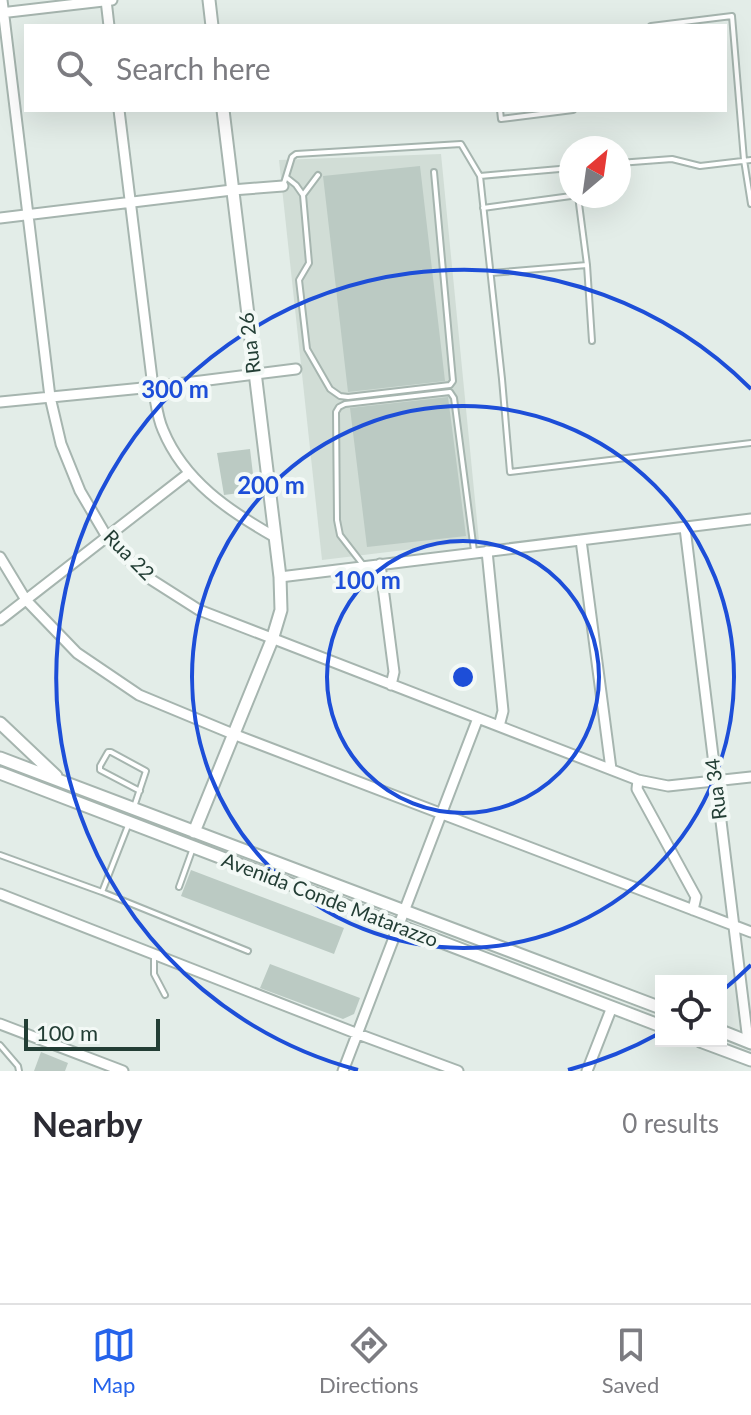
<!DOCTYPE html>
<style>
:root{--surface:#fff;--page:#f2f2f3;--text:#2b2b33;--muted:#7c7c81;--line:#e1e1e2;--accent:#2563eb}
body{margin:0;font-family:Lato,sans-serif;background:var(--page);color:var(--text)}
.controls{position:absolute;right:24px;bottom:24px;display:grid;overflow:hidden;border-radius:0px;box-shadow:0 8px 32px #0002}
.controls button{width:72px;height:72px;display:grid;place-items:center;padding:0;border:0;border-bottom:2px solid var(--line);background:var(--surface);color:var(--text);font:40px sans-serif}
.compass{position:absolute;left:559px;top:136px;width:72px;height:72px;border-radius:50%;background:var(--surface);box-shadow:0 8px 32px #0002;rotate:29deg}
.scale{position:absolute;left:24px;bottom:20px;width:136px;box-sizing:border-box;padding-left:8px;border:4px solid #233e35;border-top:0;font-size:22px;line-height:28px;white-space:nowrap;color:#233e35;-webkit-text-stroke:6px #f3f9f6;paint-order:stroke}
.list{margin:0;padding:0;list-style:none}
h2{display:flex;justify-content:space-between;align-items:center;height:104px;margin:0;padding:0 32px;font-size:34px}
h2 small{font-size:26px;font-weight:400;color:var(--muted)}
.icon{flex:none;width:44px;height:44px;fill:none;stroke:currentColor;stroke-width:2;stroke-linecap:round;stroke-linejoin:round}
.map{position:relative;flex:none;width:751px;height:1071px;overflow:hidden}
.search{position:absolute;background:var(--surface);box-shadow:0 8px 32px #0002;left:24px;right:24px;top:24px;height:88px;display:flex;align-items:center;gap:20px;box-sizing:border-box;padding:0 28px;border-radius:0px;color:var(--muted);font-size:30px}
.sheet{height:232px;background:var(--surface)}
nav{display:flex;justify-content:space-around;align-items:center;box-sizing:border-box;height:112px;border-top:2px solid var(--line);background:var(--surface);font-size:22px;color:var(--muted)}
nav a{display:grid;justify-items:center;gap:4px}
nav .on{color:var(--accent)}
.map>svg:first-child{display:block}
.built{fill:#d1ddd6}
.building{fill:#bbcac3}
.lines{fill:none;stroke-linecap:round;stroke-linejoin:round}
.service-casing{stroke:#a6b5af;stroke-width:8}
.minor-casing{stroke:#a6b5af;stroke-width:13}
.tertiary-casing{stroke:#a6b5af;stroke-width:15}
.service{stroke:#fff;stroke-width:4}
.minor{stroke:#fff;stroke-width:9}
.tertiary{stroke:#fff;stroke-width:11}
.ring{fill:none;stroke:#1d4ed8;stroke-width:4}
.labels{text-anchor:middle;stroke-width:8;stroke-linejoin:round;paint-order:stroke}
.street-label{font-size:20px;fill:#233e35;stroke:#f3f9f6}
.centre{fill:#1d4ed8;stroke:#f3f9f6;stroke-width:4}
.ring-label{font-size:24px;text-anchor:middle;font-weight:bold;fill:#1d4ed8;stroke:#f3f9f6;stroke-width:8;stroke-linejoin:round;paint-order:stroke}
</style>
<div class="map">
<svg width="751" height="1071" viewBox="0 0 751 1071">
<rect width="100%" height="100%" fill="#e3ede8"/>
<path class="built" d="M441 154 479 541 322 560 279 160Z"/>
<path class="building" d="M420 166 445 381 348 392 323 176Z
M448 397 466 536 367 547 350 408Z
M250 449 255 491 224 495 217 453Z
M191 870 344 928 334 954 181 896Z
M270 964 360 998 354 1014 343 1019 260 988Z
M41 1052 68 1063 65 1071H34Z"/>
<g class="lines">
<defs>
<path id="service" d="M651 26 732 16 744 160 751 204
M500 110 501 119 573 110
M619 163 672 159 700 166 751 160
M480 176 571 168
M286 177 296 185 303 195 309 263 299 280 307 349 330 389 340 396 348 397 450 385 453 381 434 172
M284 183 292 157 296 154 461 144 480 176 502 379 510 472 751 443
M303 195 318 175
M578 196 587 265
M483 208 571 196
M491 273 587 265 592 341
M364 566 340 535 337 520 336 412 339 407 345 404 450 392 454 398 474 551
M134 807 146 771 111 752H108L100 766V770L140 791
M0 855 102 892 248 951
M179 887 193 848
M102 892 129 823
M154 956V974L165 995
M0 1045 18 1066 19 1071"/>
<path id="minor" d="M2 0 50 397 61 444 80 491 107 537 144 575 199 610 638 780 668 786 751 777
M106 0 109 26
M0 13 112 0
M119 110 153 387C156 401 157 417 163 430 184 481 229 511 275 537
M0 218 232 190 283 186
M0 402 153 387 296 369
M685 528 748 1041
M581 540 611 769
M487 551 503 711 499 726
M0 557 26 600 77 653 139 695 233 734 751 932
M380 564 394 672 391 685
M280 577 751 519
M0 620 189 473
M638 780 637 789 696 897 693 910
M0 894 358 1034 458 1071
M0 1024 123 1071
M343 1071 478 718
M587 1071 612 1007"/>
<path id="tertiary" d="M209 0 212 26
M0 723 56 776
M0 758 661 1008
M0 773 661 1026
M194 832 272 640 281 610 280 577 223 110
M721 1031 751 1043
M700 1041 751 1060"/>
</defs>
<use href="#service" class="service-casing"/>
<use href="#minor" class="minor-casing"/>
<use href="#tertiary" class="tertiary-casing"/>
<use href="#service" class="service"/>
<use href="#minor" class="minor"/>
<use href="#tertiary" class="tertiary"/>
</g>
<g class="ring">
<circle cx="463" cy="677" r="136"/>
<circle cx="463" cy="677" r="271"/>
<path d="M751 965A407 407 0 0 1 722 991M660 1033A407 407 0 0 1 568 1070M358 1070A407 407 0 1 1 751 389"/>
</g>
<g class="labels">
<g class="street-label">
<text transform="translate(250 343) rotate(-97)" y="7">Rua 26</text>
<text transform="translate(129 555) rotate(45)" y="7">Rua 22</text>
<text transform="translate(716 789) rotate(-97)" y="7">Rua 34</text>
<text transform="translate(330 900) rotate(21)" y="7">Avenida Conde Matarazzo</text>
</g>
</g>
<circle cx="463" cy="677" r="12" class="centre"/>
<g class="ring-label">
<text x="175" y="398">300 m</text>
<text x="271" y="494">200 m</text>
<text x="367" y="589">100 m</text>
</g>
</svg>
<div class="controls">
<button><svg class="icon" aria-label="locate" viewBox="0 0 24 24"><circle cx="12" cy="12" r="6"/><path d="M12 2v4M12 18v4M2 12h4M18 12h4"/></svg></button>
</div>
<svg class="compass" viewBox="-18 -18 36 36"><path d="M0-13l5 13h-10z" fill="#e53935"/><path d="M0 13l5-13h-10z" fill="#7c7c81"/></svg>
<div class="scale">100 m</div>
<div class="search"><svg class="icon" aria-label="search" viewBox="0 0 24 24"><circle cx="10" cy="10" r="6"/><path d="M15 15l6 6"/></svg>Search here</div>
</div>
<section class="sheet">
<h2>Nearby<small>0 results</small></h2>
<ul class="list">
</ul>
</section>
<nav>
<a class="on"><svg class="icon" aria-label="map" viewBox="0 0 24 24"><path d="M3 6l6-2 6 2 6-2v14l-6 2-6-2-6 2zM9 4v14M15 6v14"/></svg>Map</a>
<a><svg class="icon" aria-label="directions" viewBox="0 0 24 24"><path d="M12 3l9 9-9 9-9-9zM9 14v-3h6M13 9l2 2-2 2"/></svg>Directions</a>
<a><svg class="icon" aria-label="saved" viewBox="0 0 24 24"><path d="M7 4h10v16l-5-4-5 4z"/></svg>Saved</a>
</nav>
